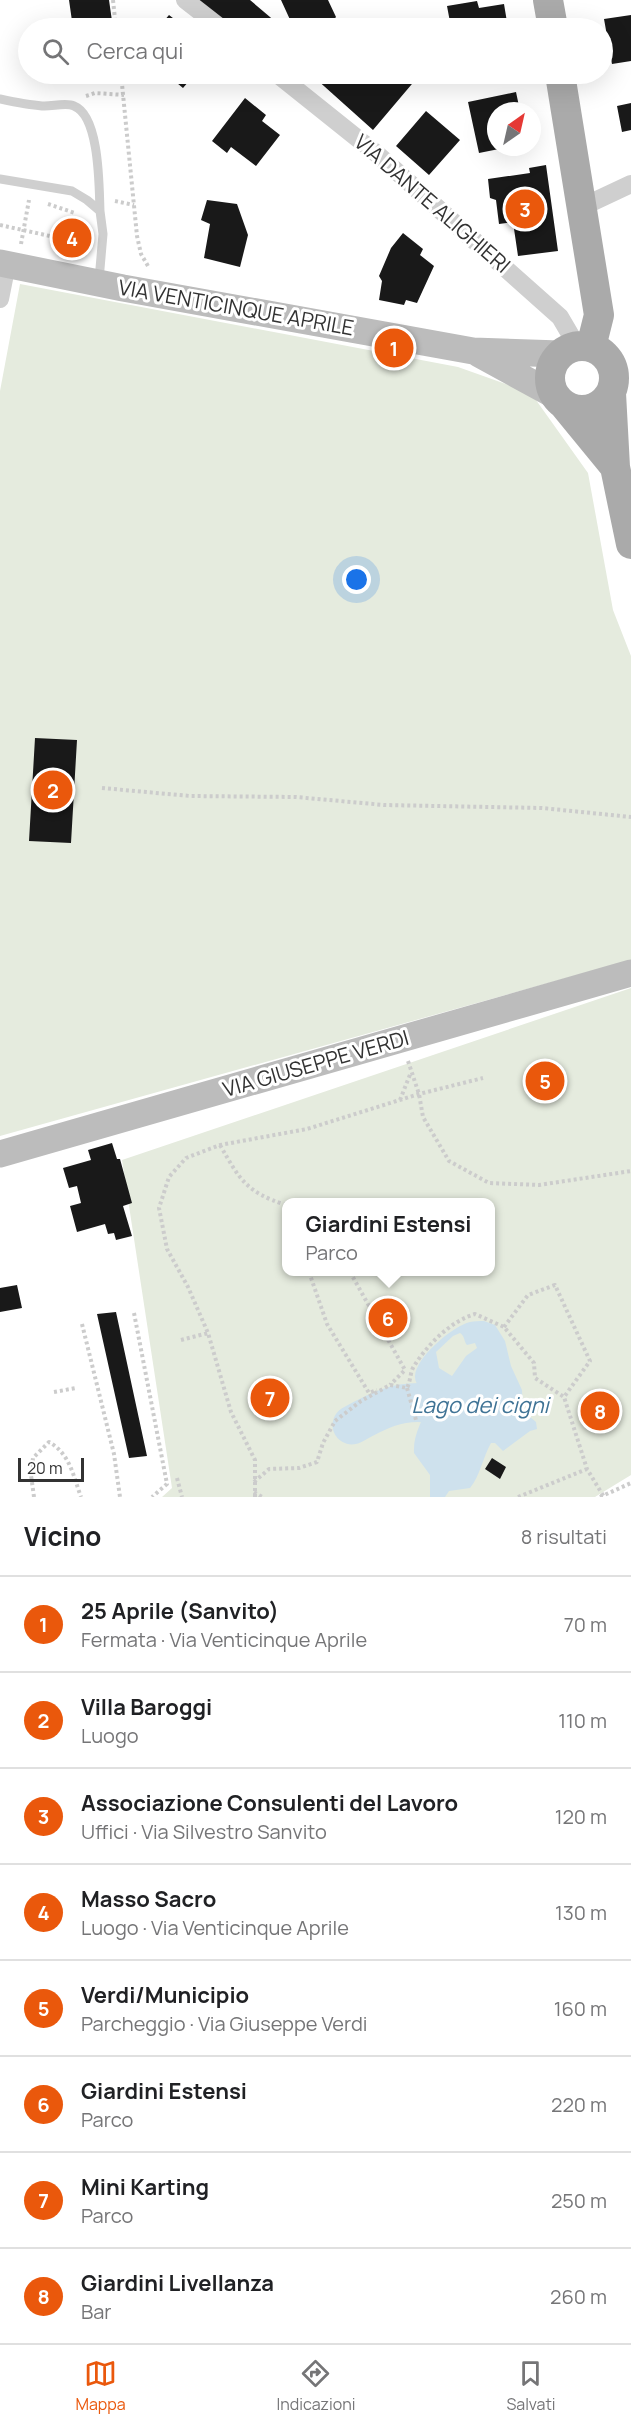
<!DOCTYPE html>
<html lang="it">
<meta charset="utf-8">
<style>
:root{--surface:#fff;--page:#f2f2f2;--text:#202124;--muted:#757577;--line:#e0e0e0;--accent:#ea580c}
body{margin:0;font-family:Manrope,sans-serif;background:var(--page);color:var(--text)}
.compass{position:absolute;left:487px;top:102px;width:54px;height:54px;border-radius:50%;background:var(--surface);box-shadow:0 6px 24px #0002;rotate:34deg}
.scale{position:absolute;left:18px;bottom:15px;width:66px;box-sizing:border-box;padding-left:6px;border:3px solid #323232;border-top:0;font-size:16px;line-height:21px;white-space:nowrap;color:#323232;-webkit-text-stroke:4px #fff;paint-order:stroke}
.you{position:absolute;left:357px;top:580px;width:21px;height:21px;margin:-15px;border:4px solid #fff;border-radius:50%;background:#1a73e8;box-shadow:0 0 0 9px #1a73e833}
.badge{display:grid;place-items:center;width:39px;height:39px;border-radius:50%;background:var(--accent);color:#fff;font-size:20px;font-weight:700}
.pin{position:absolute;translate:-50% -50%;border:3px solid #fff;box-shadow:0 2px 6px #0006}
.popup{position:absolute;left:282px;top:1198px;width:213px;height:78px;box-sizing:border-box;display:grid;place-content:center;border-radius:12px;background:var(--surface);filter:drop-shadow(0 2px 4px #0005);font-size:20px;white-space:nowrap;color:var(--muted)}
.popup b{font-size:22px;color:var(--text)}
.popup::after{content:'';position:absolute;left:50%;top:100%;margin-left:-12px;border:12px solid transparent;border-top-color:var(--surface)}
.list{margin:0;padding:0;list-style:none}
h2{display:flex;justify-content:space-between;align-items:center;height:78px;margin:0;padding:0 24px;font-size:26px}
h2 small{font-size:20px;font-weight:400;color:var(--muted)}
.list li{display:grid;grid-template-columns:39px 1fr auto;gap:18px;align-items:center;box-sizing:border-box;height:96px;padding:0 24px;border-top:2px solid var(--line)}
.list b{display:block;font-size:22px;white-space:nowrap}
.list p{margin:0;font-size:20px;white-space:nowrap;color:var(--muted)}
.list em{font-size:20px;font-style:normal;color:var(--muted)}
.icon{flex:none;width:33px;height:33px;fill:none;stroke:currentColor;stroke-width:2;stroke-linecap:round;stroke-linejoin:round}
.map{position:relative;flex:none;width:631px;height:1497px;overflow:hidden}
.search{position:absolute;background:var(--surface);box-shadow:0 6px 24px #0002;left:18px;right:18px;top:18px;height:66px;display:flex;align-items:center;gap:15px;box-sizing:border-box;padding:0 21px;border-radius:33px;color:var(--muted);font-size:22px}
.sheet{height:846px;background:var(--surface)}
nav{display:flex;justify-content:space-around;align-items:center;box-sizing:border-box;height:84px;border-top:2px solid var(--line);background:var(--surface);font-size:16px;color:var(--muted)}
nav a{display:grid;justify-items:center;gap:3px}
nav .on{color:var(--accent)}
.map>svg:first-child{display:block}
.green{fill:#e5ebde;fill-rule:evenodd}
.water{fill:#cee1ed;fill-rule:evenodd}
.lines{fill:none;stroke-linecap:round;stroke-linejoin:round}
.river{stroke:#cee1ed;stroke-width:39}
.building{fill:#191919}
.path{stroke:#ccc;stroke-width:4;stroke-dasharray:3 3;stroke-linecap:butt}
.lane{stroke:#cfcfcf;stroke-width:9}
.street{stroke:#cfcfcf;stroke-width:18}
.secondary{stroke:#bcbcbc;stroke-width:27}
.primary{stroke:#aaa;stroke-width:30}
.labels{text-anchor:middle;stroke-width:6;stroke-linejoin:round;paint-order:stroke}
.street-label{font-size:21px;fill:#323232;stroke:#fff}
.water-label{font-size:22px;font-style:italic;fill:#3f7395;stroke:#fff}
</style>
<div class="map">
<svg width="631" height="1497" viewBox="0 0 631 1497">
<rect width="100%" height="100%" fill="#fff"/>
<path class="green" d="M20 284 458 367 531 393 588 473 613 610 631 656V960L0 1136V391Z
M631 988V1475L595 1497H162L172 1488 122 1160ZM286 1202H490V1272H286Z"/>
<path class="water" d="M484 1321 495 1325 505 1341 511 1366 522 1390 523 1411 536 1422 537 1429 530 1431 503 1451 495 1443H491C483 1457 480 1476 470 1488L449 1491 445 1497H430V1475L414 1453C413 1432 423 1423 427 1404 429 1392 414 1387 415 1376 416 1357 453 1326 470 1322 474 1321 480 1321 484 1321ZM460 1333C465 1336 464 1342 467 1345L475 1343 477 1348 466 1356 452 1376 439 1368 436 1352 453 1336Z"/>
<g class="lines">
<path class="river" d="M352 1425C377 1411 398 1400 427 1403"/>
</g>
<path class="building" d="M69 0H109L113 28H73Z
M198 0H250L283 28H230Z
M281 0H328L336 17 327 28H289L292 24Z
M477 1 479 8 504 4 508 28H437L436 24 450 22 447 6Z
M169 15 186 28H158Z
M631 15V61L612 64 604 19Z
M80 74H125V75L81 80Z
M166 74H195L183 88Z
M319 74H411L417 78 373 130 315 78Z
M516 92 520 111H496V147L504 148 479 153 468 102Z
M245 98 266 115 262 121 280 135 256 166 231 147 227 153 212 141Z
M631 103V130L622 132 617 106Z
M426 111 460 140 429 175 396 146Z
M546 165 558 251 518 256 513 222 499 224 496 200 490 198 488 179 530 173 529 168Z
M207 200 237 204 248 235 240 267 204 258 210 224 201 220Z
M403 233 423 249 420 255 434 266 417 303 406 300 404 305 379 300 382 281 379 276 391 248Z
M35 738 77 740 71 843 29 841Z
M112 1143 117 1159H120L132 1203 123 1206 132 1236 116 1240 114 1233 108 1234 105 1224 77 1232 70 1206 81 1203 77 1186 69 1188 63 1168 91 1160 88 1150Z
M17 1285 22 1308 0 1312V1288Z
M116 1312 147 1456 129 1458 97 1314Z
M492 1458 506 1467 500 1479 485 1469Z"/>
<g class="lines">
<path class="path" d="M113 0 116 28
M121 74 137 236 141 254 148 266
M86 96 95 93 124 95
M115 201 134 205
M48 204 75 213
M0 225 86 244
M21 244 29 200
M102 788 190 796 296 797 384 805 542 808 631 817
M408 1061 419 1094 423 1117 449 1161 489 1183 539 1185 631 1171
M400 1100 411 1072
M220 1145C240 1180 246 1192 286 1205
M309 1272 327 1324 369 1393 377 1390
M350 1272 405 1370 390 1385
M134 1313 167 1484 152 1497
M82 1324 114 1454 120 1497
M504 1327 528 1295 555 1285 590 1361 564 1397
M181 1340 208 1333
M407 1388 416 1420
M54 1392 76 1388
M177 1478 182 1497
M254 1482 269 1469 299 1468 317 1462 323 1443 335 1421 361 1401 390 1385 407 1388C411 1380 410 1372 414 1366 428 1344 451 1321 475 1314L504 1327 534 1363 535 1378 564 1397 587 1469 604 1497
M254 1492 262 1497
M34 1497 31 1475 33 1458 49 1442C70 1454 73 1475 81 1497
M255 1497V1460L231 1412 208 1333 188 1287 167 1249 159 1208 169 1177 186 1158 220 1145 307 1129 419 1094 483 1078
M518 1497 587 1469
M600 1497 631 1483"/>
<path class="lane" d="M0 99C14 102 28 105 42 106 51 107 66 102 74 106 100 116 99 188 100 211
M0 179 72 191 87 200 100 211 103 234 99 280"/>
<path class="street" d="M185 0 221 28
M277 74 377 154 560 317 577 346
M582 207 631 184
M0 299 7 264"/>
<path class="secondary" d="M0 263 123 288 473 351 560 354
M479 354 554 395
M0 1154 631 973"/>
<path class="primary" d="M548 0 553 28
M560 74 599 315 591 347
M550 378a32 32 0 1 1 64 0a32 32 0 1 1-64 0Z
M611 393 615 467 631 544
M565 406 615 467"/>
</g>
<g class="labels">
<g class="street-label">
<text transform="translate(432 204) rotate(41)" y="7">VIA DANTE ALIGHIERI</text>
<text transform="translate(236 308) rotate(10)" y="7">VIA VENTICINQUE APRILE</text>
<text transform="translate(316 1064) rotate(-16)" y="7">VIA GIUSEPPE VERDI</text>
</g>
<g class="water-label">
<text x="480" y="1413">Lago dei cigni</text>
</g>
</g>
</svg>
<svg class="compass" viewBox="-18 -18 36 36"><path d="M0-13l5 13h-10z" fill="#e53935"/><path d="M0 13l5-13h-10z" fill="#757577"/></svg>
<div class="scale">20 m</div>
<div class="you"></div>
<div class="pin badge" style="left:394px;top:348px">1</div>
<div class="pin badge" style="left:53px;top:790px">2</div>
<div class="pin badge" style="left:525px;top:209px">3</div>
<div class="pin badge" style="left:72px;top:238px">4</div>
<div class="pin badge" style="left:545px;top:1081px">5</div>
<div class="pin badge" style="left:388px;top:1318px">6</div>
<div class="popup"><b>Giardini Estensi</b>Parco</div>
<div class="pin badge" style="left:270px;top:1398px">7</div>
<div class="pin badge" style="left:600px;top:1411px">8</div>
<div class="search"><svg class="icon" aria-label="search" viewBox="0 0 24 24"><circle cx="10" cy="10" r="6"/><path d="M15 15l6 6"/></svg>Cerca qui</div>
</div>
<section class="sheet">
<h2>Vicino<small>8 risultati</small></h2>
<ul class="list">
<li><span class="badge">1</span><div><b>25 Aprile (Sanvito)</b><p>Fermata · Via Venticinque Aprile</p></div><em>70 m</em></li>
<li><span class="badge">2</span><div><b>Villa Baroggi</b><p>Luogo</p></div><em>110 m</em></li>
<li><span class="badge">3</span><div><b>Associazione Consulenti del Lavoro</b><p>Uffici · Via Silvestro Sanvito</p></div><em>120 m</em></li>
<li><span class="badge">4</span><div><b>Masso Sacro</b><p>Luogo · Via Venticinque Aprile</p></div><em>130 m</em></li>
<li><span class="badge">5</span><div><b>Verdi/Municipio</b><p>Parcheggio · Via Giuseppe Verdi</p></div><em>160 m</em></li>
<li><span class="badge">6</span><div><b>Giardini Estensi</b><p>Parco</p></div><em>220 m</em></li>
<li><span class="badge">7</span><div><b>Mini Karting</b><p>Parco</p></div><em>250 m</em></li>
<li><span class="badge">8</span><div><b>Giardini Livellanza</b><p>Bar</p></div><em>260 m</em></li>
</ul>
</section>
<nav>
<a class="on"><svg class="icon" aria-label="map" viewBox="0 0 24 24"><path d="M3 6l6-2 6 2 6-2v14l-6 2-6-2-6 2zM9 4v14M15 6v14"/></svg>Mappa</a>
<a><svg class="icon" aria-label="directions" viewBox="0 0 24 24"><path d="M12 3l9 9-9 9-9-9zM9 14v-3h6M13 9l2 2-2 2"/></svg>Indicazioni</a>
<a><svg class="icon" aria-label="saved" viewBox="0 0 24 24"><path d="M7 4h10v16l-5-4-5 4z"/></svg>Salvati</a>
</nav>
